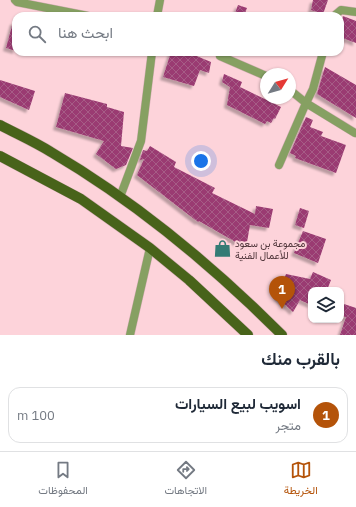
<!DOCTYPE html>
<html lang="ar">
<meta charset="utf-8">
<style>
:root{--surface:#fff;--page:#f2f2f3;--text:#1f2937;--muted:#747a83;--line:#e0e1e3;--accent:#b45309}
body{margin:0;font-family:"IBM Plex Sans",Vazirmatn,sans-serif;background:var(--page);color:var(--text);direction:rtl}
.controls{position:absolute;right:12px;bottom:12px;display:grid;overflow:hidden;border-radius:8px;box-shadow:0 1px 3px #0004}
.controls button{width:36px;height:36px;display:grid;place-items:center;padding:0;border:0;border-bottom:1px solid var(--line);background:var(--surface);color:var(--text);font:20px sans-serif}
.compass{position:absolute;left:260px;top:68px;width:36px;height:36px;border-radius:50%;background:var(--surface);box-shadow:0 1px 3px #0004;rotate:53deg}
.you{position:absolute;left:201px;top:161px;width:14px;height:14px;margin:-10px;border:3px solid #fff;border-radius:50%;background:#1a73e8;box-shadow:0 0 0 6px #1a73e833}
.badge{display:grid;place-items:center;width:26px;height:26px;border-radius:50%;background:var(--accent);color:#fff;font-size:13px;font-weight:700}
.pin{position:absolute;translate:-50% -33px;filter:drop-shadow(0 1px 2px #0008)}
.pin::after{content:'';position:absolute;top:21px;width:14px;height:12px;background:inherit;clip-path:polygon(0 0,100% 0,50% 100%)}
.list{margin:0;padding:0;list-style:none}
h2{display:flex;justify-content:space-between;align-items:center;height:52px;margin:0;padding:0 16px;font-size:17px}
h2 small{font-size:13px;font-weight:400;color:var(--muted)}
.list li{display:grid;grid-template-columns:26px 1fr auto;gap:12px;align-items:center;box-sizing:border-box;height:56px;margin:0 8px 8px;padding:0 8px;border:1px solid var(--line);border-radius:12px}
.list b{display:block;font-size:15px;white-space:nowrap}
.list p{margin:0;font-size:13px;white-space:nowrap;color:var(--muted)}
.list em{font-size:13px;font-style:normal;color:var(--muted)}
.icon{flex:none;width:22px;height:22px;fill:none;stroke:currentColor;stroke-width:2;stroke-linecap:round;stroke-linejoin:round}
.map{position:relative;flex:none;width:356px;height:335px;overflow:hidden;direction:ltr}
.search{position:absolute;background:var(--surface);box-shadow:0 1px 3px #0004;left:12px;right:12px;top:12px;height:44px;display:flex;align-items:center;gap:10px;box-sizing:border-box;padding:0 14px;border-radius:12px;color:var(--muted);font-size:15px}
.sheet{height:116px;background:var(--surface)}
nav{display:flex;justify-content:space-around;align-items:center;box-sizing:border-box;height:56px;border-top:1px solid var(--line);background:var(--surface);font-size:11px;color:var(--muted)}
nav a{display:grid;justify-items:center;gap:2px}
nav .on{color:var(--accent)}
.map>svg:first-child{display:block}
.building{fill:url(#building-cross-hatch);filter:url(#shadow)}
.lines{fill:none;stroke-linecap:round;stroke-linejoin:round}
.street-casing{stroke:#d6b0b7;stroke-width:9}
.primary-casing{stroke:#d6b0b7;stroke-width:11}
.street{stroke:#86a062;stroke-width:8}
.primary{stroke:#48631a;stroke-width:10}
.labels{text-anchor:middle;stroke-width:4;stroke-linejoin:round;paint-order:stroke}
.poi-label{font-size:10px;fill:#4e3439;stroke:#fdd3da;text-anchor:start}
</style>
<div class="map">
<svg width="356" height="335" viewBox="0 0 356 335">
<defs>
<pattern id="building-cross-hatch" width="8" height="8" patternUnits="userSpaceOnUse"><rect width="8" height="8" fill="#9a3a72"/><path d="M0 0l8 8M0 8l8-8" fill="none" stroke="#a65c86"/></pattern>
<filter id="shadow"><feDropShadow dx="-3" dy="3" stdDeviation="1" flood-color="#0004"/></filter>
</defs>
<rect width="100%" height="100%" fill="#fdd3da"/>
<path class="building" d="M313 0H328L323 14 311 10Z
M238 5 247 8 244 16H234Z
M343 16 356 21V43L340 37V24Z
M13 22H16V51L6 48Z
M171 52H187L211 62 209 73 200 70 194 86 163 77Z
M325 67 356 85V118L317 94Z
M224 74 242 82 240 87 281 107 275 119 274 118 271 123 267 121 265 124 227 105 230 87 222 82Z
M0 80 35 91 29 110 0 97Z
M65 93 107 104V107L124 112 121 146 133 148 126 165 116 169 96 154 104 141 56 127Z
M306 117 313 120 310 127 323 132 321 136 346 145 336 173 295 158 296 156 290 153Z
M150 146 176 162 174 167 215 188 212 193 255 214 256 206 273 209 269 228 250 225 246 248 199 221 198 222 137 175 144 159 140 160 143 150 147 151Z
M300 208 309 211 304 228 295 225Z
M303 231 326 239 318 263 294 253Z
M313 272 331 280 327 290H311V305L300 300 293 312 277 297 286 274 310 279Z
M341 303 356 308V335H340L346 317 341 316Z"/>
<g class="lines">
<defs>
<path id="street" d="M15 0 17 2 88 16
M157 16 160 0
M334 16 341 10 356 12
M220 56 266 76
M290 90 306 103 313 89 323 52
M279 165 306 103 355 133
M120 197 141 141 152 52
M130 335 150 248"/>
<path id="primary" d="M0 125C17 134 35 142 51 152 136 202 212 265 282 335
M0 156 81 199 150 248 189 280 248 335"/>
</defs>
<use href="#street" class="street-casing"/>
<use href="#primary" class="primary-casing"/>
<use href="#street" class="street"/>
<use href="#primary" class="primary"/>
</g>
<defs>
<symbol id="shop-bare" viewBox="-9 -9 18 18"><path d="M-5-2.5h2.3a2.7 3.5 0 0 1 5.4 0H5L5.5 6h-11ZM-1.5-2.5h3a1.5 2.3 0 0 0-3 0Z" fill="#347b75" stroke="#fdd3da" stroke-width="2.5" paint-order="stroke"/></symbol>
</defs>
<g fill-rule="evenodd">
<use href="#shop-bare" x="210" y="236" width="25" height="25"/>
</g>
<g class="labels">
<g class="poi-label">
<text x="235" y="247">مجموعة بن سعود<tspan x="235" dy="12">للأعمال الفنية</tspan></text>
</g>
</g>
</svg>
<div class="controls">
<button><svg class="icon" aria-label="layers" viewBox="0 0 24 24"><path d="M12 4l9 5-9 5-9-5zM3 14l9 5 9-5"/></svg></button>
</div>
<svg class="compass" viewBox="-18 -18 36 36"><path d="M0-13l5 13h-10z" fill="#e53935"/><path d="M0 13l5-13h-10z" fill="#747a83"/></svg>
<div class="you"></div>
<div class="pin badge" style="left:282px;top:309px">1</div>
<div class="search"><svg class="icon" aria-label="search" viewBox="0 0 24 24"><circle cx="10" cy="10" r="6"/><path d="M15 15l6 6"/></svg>ابحث هنا</div>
</div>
<section class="sheet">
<h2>بالقرب منك<small></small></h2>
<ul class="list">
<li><span class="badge">1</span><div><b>اسويب لبيع السيارات</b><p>متجر</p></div><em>100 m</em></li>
</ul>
</section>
<nav>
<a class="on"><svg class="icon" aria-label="map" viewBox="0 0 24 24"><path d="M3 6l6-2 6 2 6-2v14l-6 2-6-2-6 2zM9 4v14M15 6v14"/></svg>الخريطة</a>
<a><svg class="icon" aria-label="directions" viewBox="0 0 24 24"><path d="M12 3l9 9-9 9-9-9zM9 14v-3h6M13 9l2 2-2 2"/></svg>الاتجاهات</a>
<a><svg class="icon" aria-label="saved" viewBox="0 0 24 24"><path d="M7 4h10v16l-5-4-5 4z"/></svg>المحفوظات</a>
</nav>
